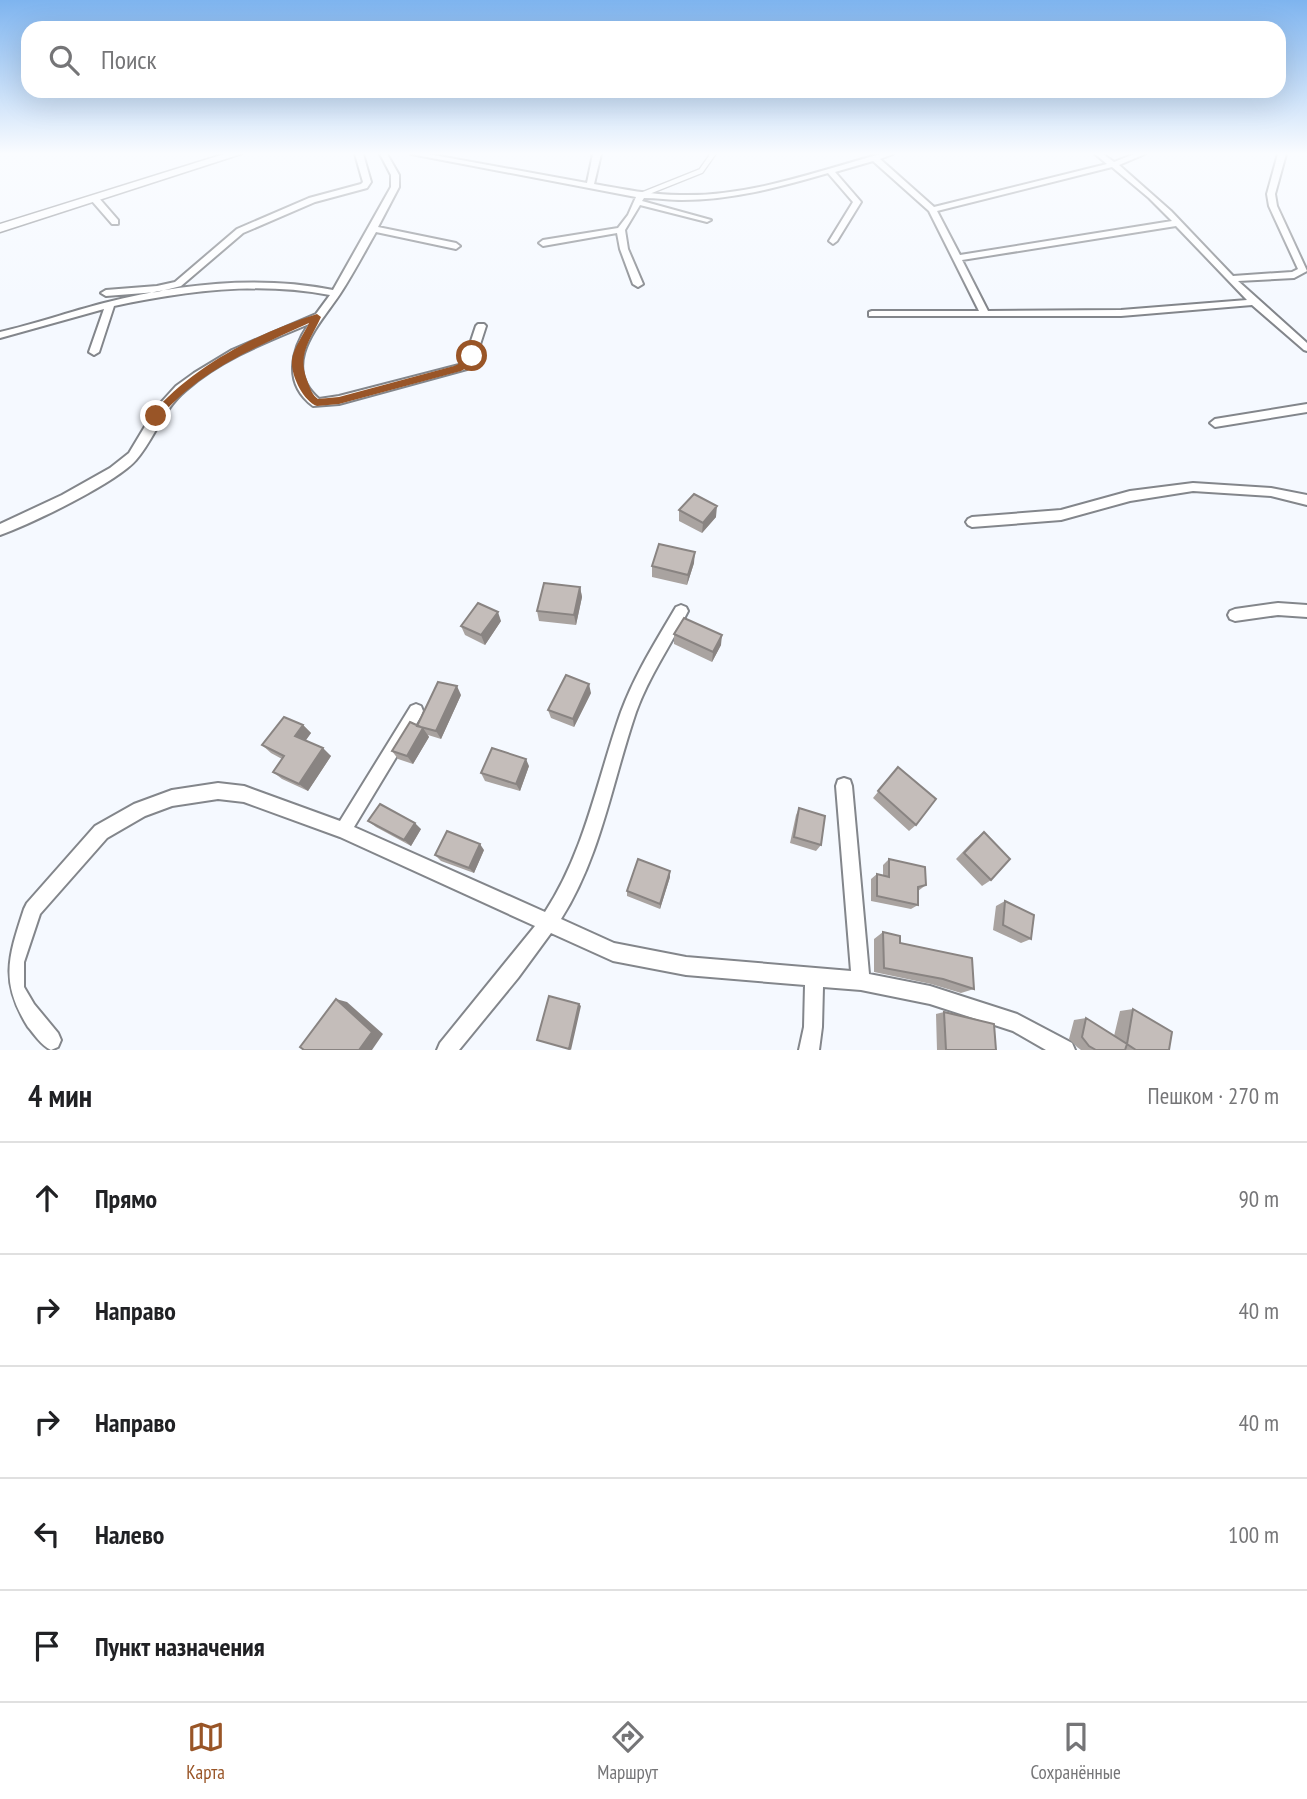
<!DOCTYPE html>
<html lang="ru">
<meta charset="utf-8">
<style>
:root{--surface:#fff;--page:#f2f2f2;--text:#202124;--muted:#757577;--line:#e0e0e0;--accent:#995527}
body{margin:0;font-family:"PT Sans Narrow",sans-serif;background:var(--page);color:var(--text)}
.stop{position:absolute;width:21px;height:21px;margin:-16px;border:5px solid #995527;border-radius:50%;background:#fff}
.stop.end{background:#995527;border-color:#fff;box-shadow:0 2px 7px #0008}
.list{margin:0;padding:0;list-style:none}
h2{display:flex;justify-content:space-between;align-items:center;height:91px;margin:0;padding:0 28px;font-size:30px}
h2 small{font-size:23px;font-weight:400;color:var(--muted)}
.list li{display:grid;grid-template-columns:46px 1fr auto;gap:21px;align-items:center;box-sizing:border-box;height:112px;padding:0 28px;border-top:2px solid var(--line)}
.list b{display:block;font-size:26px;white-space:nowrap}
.list em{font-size:23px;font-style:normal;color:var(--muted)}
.icon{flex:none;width:38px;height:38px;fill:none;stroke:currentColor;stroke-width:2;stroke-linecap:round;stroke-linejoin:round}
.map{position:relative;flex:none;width:1307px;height:1050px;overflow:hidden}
.search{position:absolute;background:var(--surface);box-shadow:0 7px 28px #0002;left:21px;right:21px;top:21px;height:77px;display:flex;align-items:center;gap:18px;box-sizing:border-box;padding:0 24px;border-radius:21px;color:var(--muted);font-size:26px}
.sheet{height:651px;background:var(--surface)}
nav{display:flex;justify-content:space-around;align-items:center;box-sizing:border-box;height:98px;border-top:2px solid var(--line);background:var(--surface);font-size:19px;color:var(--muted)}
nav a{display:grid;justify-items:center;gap:4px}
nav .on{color:var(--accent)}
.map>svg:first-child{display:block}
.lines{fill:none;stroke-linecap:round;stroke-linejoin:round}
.lane-casing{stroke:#83868b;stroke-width:7}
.street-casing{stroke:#83868b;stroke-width:4}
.secondary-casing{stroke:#83868b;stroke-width:3}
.lane{stroke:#fff;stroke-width:4.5}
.street{fill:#fff;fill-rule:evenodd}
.secondary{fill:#fff;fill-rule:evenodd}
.wall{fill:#a9a3a0}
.shaded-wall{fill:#898482}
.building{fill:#c4bdba;stroke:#898482;stroke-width:2}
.route{fill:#995527}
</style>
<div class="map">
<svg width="1307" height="1050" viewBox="0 0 1307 1050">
<rect width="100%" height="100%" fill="#f5f9ff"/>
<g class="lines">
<defs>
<path id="lane" d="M641 195 701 171 713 154"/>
<path id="street" d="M355 154H363L371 182 367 188 315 202 243 233 181 286 157 292 106 296 101 293 106 290 157 286 175 282 237 229 309 198 361 184 363 182Z
M380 154H387L399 175V187L378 227 456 243 460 246 456 249 376 232C364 253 353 274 340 294 320 324 279 365 319 399L339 396 459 365 465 359 476 326 478 324H484L486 326 475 360 467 369 339 404 313 406C283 384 291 350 309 324 266 342 221 359 186 390 161 411 156 437 136 460 116 483 31 524 0 535V524L62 495 110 468 129 453 156 408 176 386 194 373 232 350 316 314 330 295C257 281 186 291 114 306L99 352 94 355 89 352 104 309 0 338V332C35 324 69 312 104 303 179 284 257 275 333 290L391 187V175Z
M411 154H428L587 183 593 154H601L594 184C623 189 651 195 680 195 748 197 816 172 880 154H893L880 159 934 207 1107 164 1095 154H1103L1114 162 1134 154H1145L1119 165 1171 211 1233 276 1292 272 1298 269 1269 206 1267 194 1278 154H1286L1275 194 1277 206 1307 271 1294 278 1238 281 1307 343V351L1304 350 1252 305 1121 316H869V312L872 311H979L929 211 873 161 835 172 861 202 837 241 833 244 829 241 853 202 828 173C780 187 732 200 682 200 670 200 656 198 644 198L642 201 711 220 707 222 640 205 625 230 628 249 643 284 638 287 633 284 620 249 617 233 543 246 539 243 543 240 618 228 628 215 636 197ZM1112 167 1149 198 1172 221 960 255 937 211ZM1176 226 1247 300 1121 310 988 311 962 260Z
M92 197H98L118 220V224H112L92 201Z
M1307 404V412L1215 427 1210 423 1215 419Z
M1193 483 1271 488 1307 495V505L1271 496 1193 491 1130 501 1061 520 972 527 968 525 966 522 968 519 972 517 1061 510 1130 491Z
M1278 603 1307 605V617L1278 615 1235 621 1230 619 1228 615 1230 611 1235 609Z
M681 605 686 607 688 611C671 645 649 676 636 712 612 782 601 856 561 919L614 943 686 957 851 971 836 786 838 780 844 778 850 780 852 786 869 974 930 986 1017 1014 1072 1043 1075 1050H1046L1013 1031 930 1004 861 990 823 987 822 1027 819 1050H799L804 1027 805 985 686 975 613 961 551 933 518 978 459 1050H437L440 1043 535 926 340 837 244 802 218 799 172 806 145 816 107 838 40 914 24 962V987L34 1004 58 1033 61 1040 58 1047 51 1050C41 1045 35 1035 28 1027 0 982 8 958 24 909L27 903 95 826 134 804 172 790 218 783 244 786 340 821 411 706 416 704 421 706 423 711 421 716 354 827 545 912C585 851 597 780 621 712 635 674 656 641 676 607Z"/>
<path id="secondary" d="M224 154H241L0 232V224Z"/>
</defs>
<use href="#lane" class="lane-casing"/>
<use href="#street" class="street-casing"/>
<use href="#secondary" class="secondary-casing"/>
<use href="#lane" class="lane"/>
<use href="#street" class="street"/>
<use href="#secondary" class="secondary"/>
</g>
<path class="wall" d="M679 510 716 517 702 533 679 521Z
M694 563 687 585 652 577V566Z
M580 587 582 597 576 625 539 621 537 611Z
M501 621 485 645 465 635 461 626Z
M674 634 721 645 712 662 674 644Z
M591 693 574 727 551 718 548 710Z
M461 695 441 739 428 735 429 737 413 764 398 759 392 751 417 726Z
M303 725 311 733 306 740 331 756 308 791 282 779 273 772 282 759 271 753 262 745Z
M529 766 520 791 485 781 481 773Z
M898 767 916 825 909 831 873 798Z
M799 808 821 845 816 851 790 843 796 815Z
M368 821 421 829 411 846 376 827Z
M984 832 991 880 982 886 956 859 975 839Z
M484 850 474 873 441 861 435 855Z
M889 859 926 885 918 891V905L911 909 871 901V879L877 874 883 875V865Z
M670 877 660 909 627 896V891Z
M1005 901 1031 939 1021 943 993 930 996 906Z
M883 932 900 943 974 989 961 993 931 984 874 972V939Z
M1133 1009 1169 1050H1081L1077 1047 1069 1039 1074 1020 1086 1018 1114 1036 1120 1011Z
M944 1012 996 1050H937L936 1014Z"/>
<path class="shaded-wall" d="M717 506 716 517 702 533 703 523Z
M695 552 694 563 687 585 688 575Z
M580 587 582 597 576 625 574 615Z
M498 612 501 621 485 645 481 635Z
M722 635 721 645 712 662 713 652Z
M589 684 591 693 574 727 573 719Z
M457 686 461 695 441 739 436 731Z
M303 725 311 733 303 744 295 736Z
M423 728 429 737 413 764 407 756Z
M323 748 331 756 308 791 299 784Z
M526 759 529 766 520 791 516 784Z
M415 823 421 829 411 846 404 840Z
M480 844 484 850 474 873 469 868Z
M670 871V877L660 909V904Z
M336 999 347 1002 383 1034 372 1050H359Z
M579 1004 581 1006 571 1050 569 1049Z"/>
<path class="building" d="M694 494 717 506 703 523 679 510Z
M659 544 695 552 688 575 652 566Z
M544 583 580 587 574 615 537 611Z
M478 603 498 612 481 635 461 626Z
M684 618 722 635 713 652 674 634Z
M566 675 589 684 573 719 548 710Z
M438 682 457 686 436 731 417 726Z
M284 717 303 725 295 736 323 748 299 784 273 772 284 756 262 745Z
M410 722 423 728 407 756 392 751Z
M492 748 526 759 516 784 481 773Z
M898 767 936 799 916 825 878 791Z
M380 804 415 823 404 840 368 821Z
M799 808 825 816 821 845 794 837Z
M447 831 480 844 469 868 435 855Z
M984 832 1010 859 991 880 964 853Z
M638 859 670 871 660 904 627 891Z
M889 859 925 867 926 885 918 887V905L877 896V874L889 877Z
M1005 901 1034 915 1031 939 1003 925Z
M883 932 900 936V943L972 958 974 989 943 979 884 968Z
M549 996 579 1004 569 1049 537 1040Z
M336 999 372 1032 359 1050H304L300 1047Z
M1133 1009 1172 1032 1169 1050H1136L1127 1044Z
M944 1012 994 1024 996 1050H946Z
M1086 1018 1127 1044 1125 1050H1096L1089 1046 1082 1037Z"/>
<linearGradient id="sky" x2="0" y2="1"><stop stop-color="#7eb4ef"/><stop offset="0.51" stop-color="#fafcff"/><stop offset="1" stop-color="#fafcff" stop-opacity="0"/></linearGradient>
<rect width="1307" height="301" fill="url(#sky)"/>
<path class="route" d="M317 314 321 317C310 341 297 354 307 380 310 388 312 395 318 399L339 397 454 366 463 362 469 353 476 356 470 366 461 371 339 404 317 406C303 401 290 374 292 359 294 347 304 334 309 323 254 348 199 371 159 418H152V414C193 366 257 333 317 314Z"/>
</svg>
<div class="stop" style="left:472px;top:356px"></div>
<div class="stop end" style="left:156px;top:416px"></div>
<div class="search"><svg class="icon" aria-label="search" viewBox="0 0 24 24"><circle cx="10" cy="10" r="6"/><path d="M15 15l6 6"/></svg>Поиск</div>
</div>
<section class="sheet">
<h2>4 мин<small>Пешком · 270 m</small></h2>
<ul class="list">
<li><svg class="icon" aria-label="ahead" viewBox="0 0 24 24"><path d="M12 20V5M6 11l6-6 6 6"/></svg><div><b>Прямо</b></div><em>90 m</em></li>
<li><svg class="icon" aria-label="right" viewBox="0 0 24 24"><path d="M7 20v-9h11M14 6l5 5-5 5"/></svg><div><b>Направо</b></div><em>40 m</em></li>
<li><svg class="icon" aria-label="right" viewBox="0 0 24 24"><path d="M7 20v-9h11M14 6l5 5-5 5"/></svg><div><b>Направо</b></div><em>40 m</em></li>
<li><svg class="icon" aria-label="left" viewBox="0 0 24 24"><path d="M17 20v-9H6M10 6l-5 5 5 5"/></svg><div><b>Налево</b></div><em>100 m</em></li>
<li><svg class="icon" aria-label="arrive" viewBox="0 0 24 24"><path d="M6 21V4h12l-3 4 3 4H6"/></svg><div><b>Пункт назначения</b></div></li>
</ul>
</section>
<nav>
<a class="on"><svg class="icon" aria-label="map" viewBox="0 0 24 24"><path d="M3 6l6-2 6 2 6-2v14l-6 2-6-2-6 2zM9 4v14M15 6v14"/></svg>Карта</a>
<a><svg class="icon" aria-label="directions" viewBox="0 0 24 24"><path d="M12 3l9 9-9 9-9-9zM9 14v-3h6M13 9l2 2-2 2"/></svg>Маршрут</a>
<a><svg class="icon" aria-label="saved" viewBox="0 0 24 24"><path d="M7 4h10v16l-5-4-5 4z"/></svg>Сохранённые</a>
</nav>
